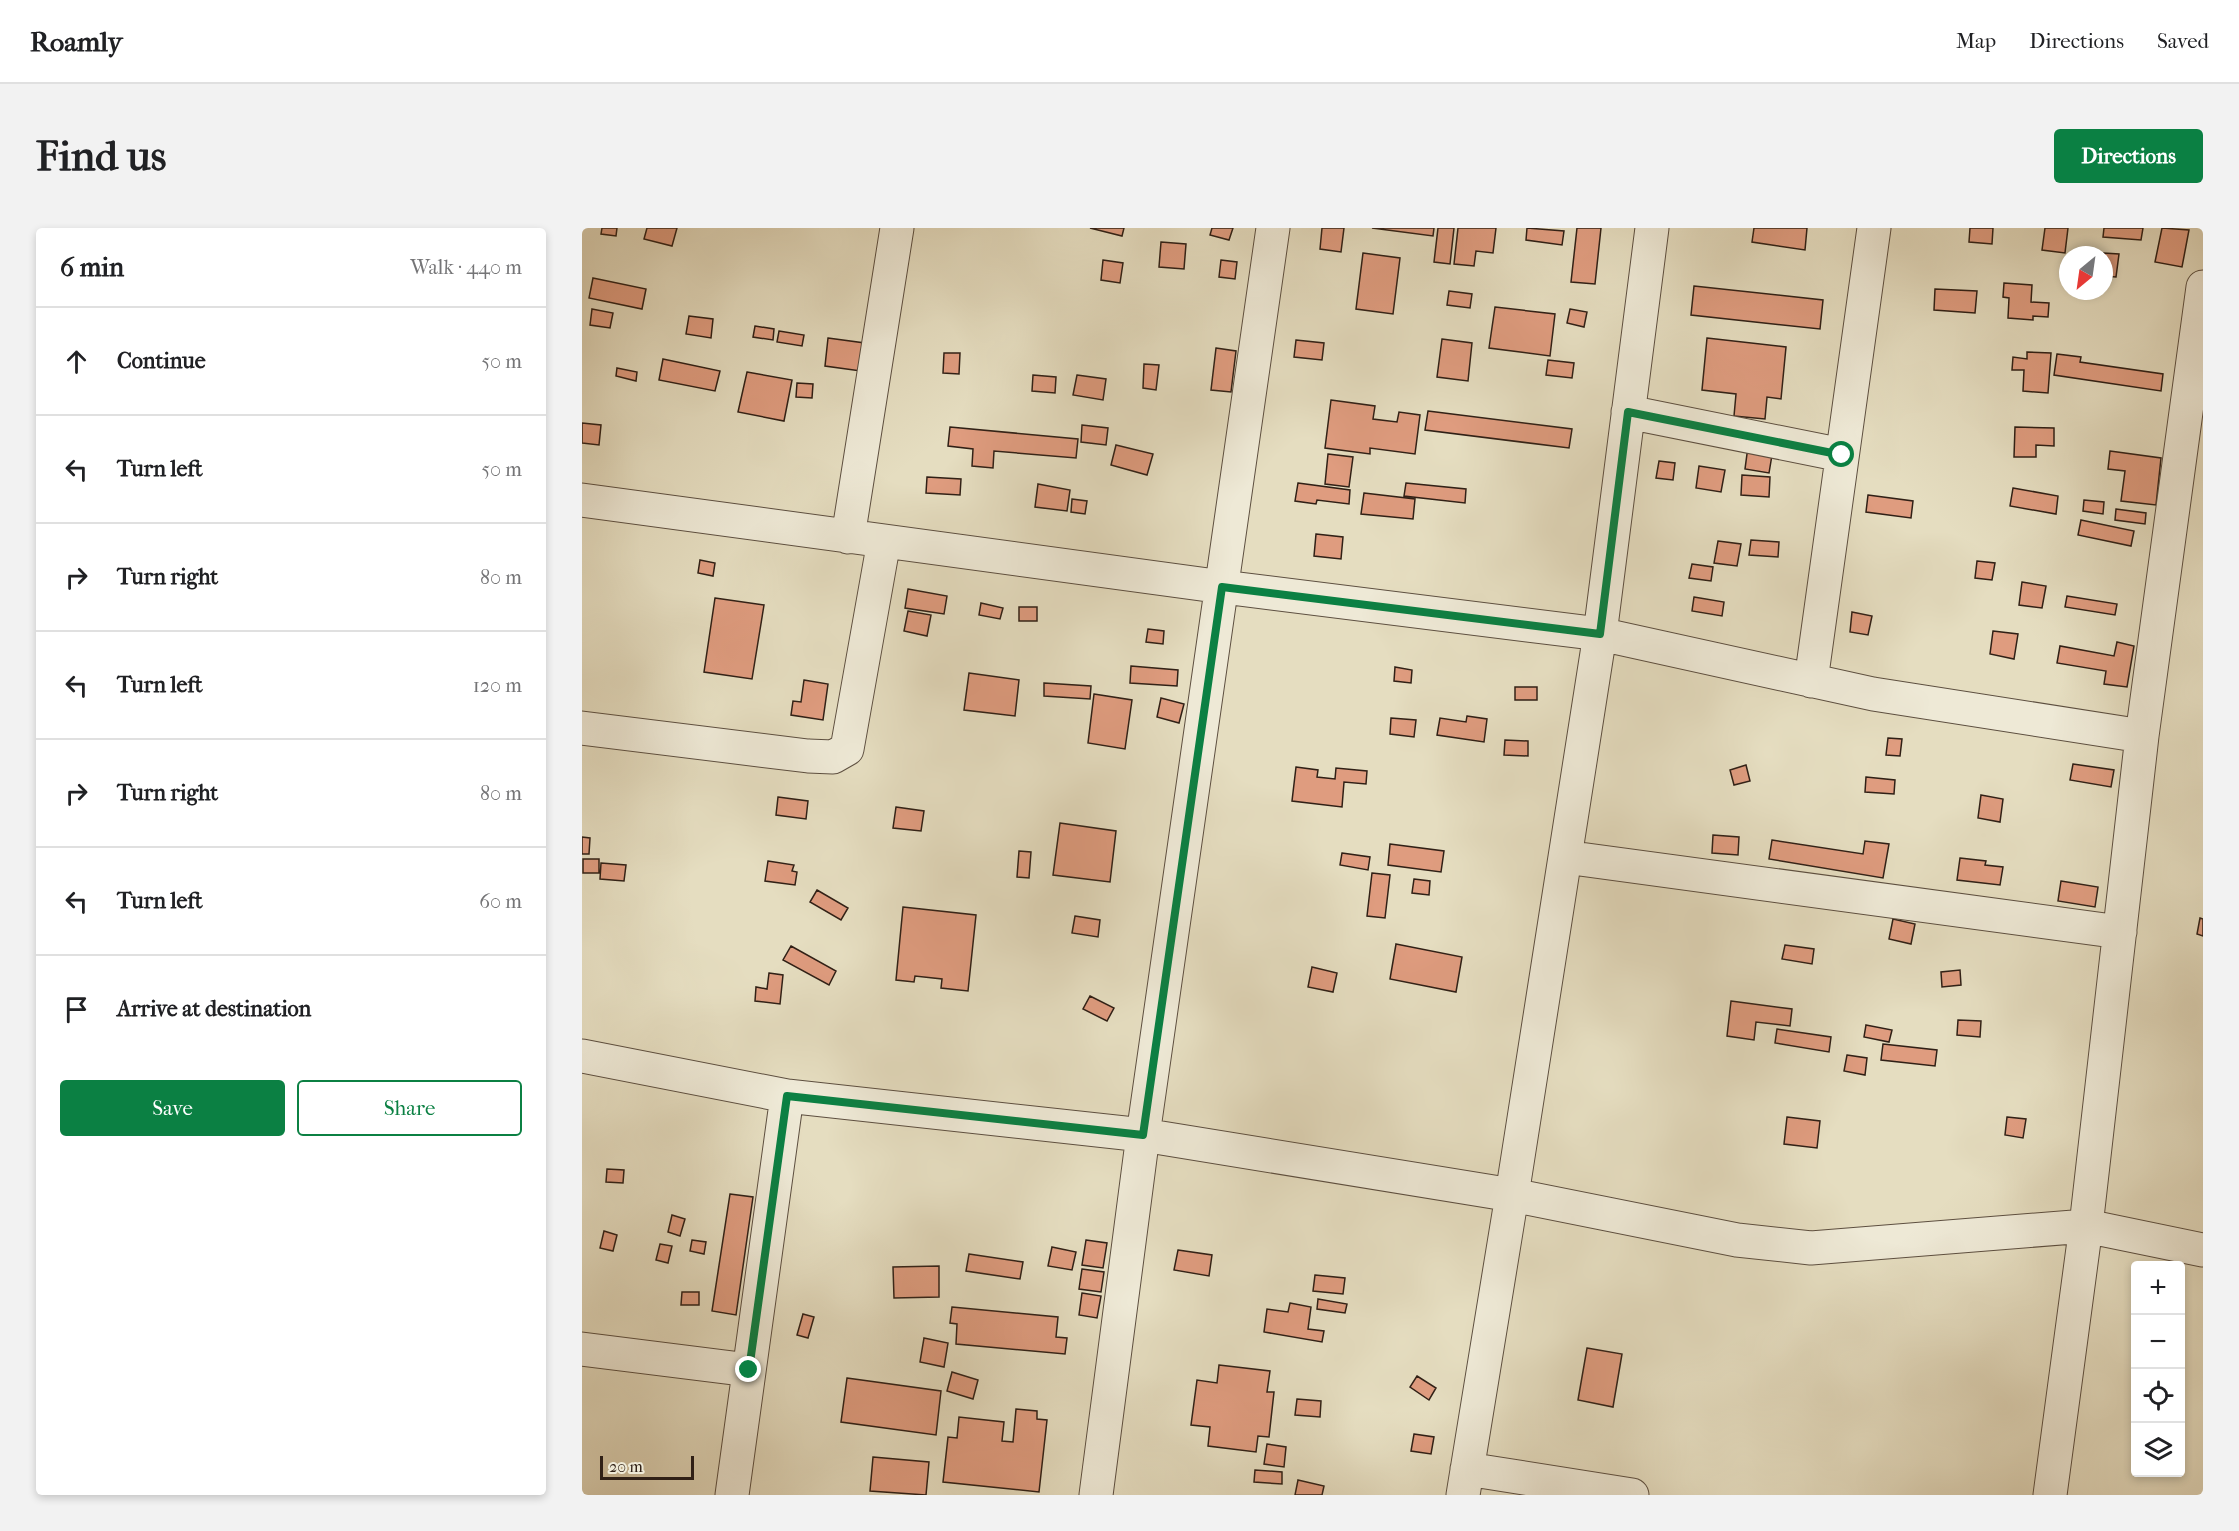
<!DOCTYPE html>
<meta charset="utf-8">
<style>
:root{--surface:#fff;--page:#f2f2f2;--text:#202124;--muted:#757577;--line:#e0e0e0;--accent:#0b8043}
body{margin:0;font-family:"IM FELL French Canon",serif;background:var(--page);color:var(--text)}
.controls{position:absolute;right:18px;bottom:18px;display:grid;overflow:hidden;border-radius:6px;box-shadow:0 3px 9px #0003}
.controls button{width:54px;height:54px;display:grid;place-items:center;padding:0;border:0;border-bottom:2px solid var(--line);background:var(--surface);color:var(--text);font:30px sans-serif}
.compass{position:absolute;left:1477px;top:18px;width:54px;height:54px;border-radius:50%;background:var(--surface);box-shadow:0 3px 9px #0003;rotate:209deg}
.scale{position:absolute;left:18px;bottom:15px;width:94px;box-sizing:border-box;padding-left:6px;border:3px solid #302016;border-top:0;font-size:16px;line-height:21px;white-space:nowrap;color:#302016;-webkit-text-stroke:4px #eee9d6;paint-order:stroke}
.stop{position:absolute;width:18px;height:18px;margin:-14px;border:4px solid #0b8043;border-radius:50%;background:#fff}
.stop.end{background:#0b8043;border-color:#fff;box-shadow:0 2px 6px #0008}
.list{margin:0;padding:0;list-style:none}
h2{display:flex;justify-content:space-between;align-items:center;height:78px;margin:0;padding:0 24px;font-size:26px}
h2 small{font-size:20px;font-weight:400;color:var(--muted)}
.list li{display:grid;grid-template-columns:39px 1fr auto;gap:18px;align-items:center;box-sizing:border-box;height:108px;padding:0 24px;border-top:2px solid var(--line)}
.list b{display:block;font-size:22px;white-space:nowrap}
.list em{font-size:20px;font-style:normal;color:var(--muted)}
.actions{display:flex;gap:12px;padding:18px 24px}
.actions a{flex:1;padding:14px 0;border:2px solid var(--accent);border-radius:6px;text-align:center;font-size:21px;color:var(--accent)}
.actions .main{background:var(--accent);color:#fff}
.icon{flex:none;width:33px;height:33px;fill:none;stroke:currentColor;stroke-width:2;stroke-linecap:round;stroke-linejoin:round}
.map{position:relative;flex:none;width:1621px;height:1267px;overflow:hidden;border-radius:6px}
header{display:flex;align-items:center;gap:36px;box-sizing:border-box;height:84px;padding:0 30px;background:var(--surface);border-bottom:2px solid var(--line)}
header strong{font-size:28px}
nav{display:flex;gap:33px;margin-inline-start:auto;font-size:21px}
.intro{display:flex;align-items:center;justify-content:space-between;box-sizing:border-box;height:144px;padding:0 36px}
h1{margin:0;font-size:42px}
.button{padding:15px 27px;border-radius:6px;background:var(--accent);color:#fff;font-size:21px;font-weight:700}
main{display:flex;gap:36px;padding:0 36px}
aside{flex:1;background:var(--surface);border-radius:6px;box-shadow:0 3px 9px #0003}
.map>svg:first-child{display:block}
.building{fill:#df9c7f;stroke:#302016;stroke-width:1.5}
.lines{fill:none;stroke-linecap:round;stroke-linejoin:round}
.minor-casing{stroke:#5d4f40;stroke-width:35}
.minor{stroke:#eee9d6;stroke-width:33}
.route{stroke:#0b8043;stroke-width:8}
</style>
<header>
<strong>Roamly</strong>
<nav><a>Map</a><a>Directions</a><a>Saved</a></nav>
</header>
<div class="intro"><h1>Find us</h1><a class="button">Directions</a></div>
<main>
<aside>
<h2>6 min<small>Walk · 440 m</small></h2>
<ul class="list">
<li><svg class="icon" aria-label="ahead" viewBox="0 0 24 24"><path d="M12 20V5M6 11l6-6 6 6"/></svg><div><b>Continue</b></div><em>50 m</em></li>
<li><svg class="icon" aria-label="left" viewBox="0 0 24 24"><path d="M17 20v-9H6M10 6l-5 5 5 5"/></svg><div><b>Turn left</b></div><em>50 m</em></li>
<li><svg class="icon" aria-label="right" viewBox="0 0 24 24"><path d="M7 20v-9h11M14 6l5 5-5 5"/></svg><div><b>Turn right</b></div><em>80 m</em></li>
<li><svg class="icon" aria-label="left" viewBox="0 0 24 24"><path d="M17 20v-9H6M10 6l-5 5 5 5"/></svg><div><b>Turn left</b></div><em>120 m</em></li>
<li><svg class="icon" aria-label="right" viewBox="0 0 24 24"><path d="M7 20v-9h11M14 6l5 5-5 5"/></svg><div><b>Turn right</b></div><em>80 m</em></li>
<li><svg class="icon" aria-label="left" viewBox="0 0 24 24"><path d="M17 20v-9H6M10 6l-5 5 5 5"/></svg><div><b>Turn left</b></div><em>60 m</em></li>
<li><svg class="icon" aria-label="arrive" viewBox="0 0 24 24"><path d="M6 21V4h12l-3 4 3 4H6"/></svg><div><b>Arrive at destination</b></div></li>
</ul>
<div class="actions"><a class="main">Save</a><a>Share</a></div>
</aside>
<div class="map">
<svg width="1621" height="1267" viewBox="0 0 1621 1267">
<rect width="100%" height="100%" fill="#e5ddc0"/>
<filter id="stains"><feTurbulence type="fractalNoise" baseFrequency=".00333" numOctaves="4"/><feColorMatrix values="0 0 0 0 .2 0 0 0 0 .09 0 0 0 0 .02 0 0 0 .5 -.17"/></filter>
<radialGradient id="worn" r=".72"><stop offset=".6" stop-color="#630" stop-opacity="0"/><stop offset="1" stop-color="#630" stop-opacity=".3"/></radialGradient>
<path class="building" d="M20 0H35L34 8 19 6Z
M65 0H95L90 18 62 11Z
M508 0H542L540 8Z
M630 0H651L647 12 628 7Z
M740 0H762L759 24 738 21Z
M790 0H852L851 8Z
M856 0H872L868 36 852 34Z
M876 0H914L911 25 894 23 892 38 872 36Z
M945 0 982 3 980 17 944 12Z
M995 0H1019L1013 56 989 54Z
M1172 0H1225L1223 22 1170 14Z
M1388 0H1411L1410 16 1387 14Z
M1463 0H1486L1483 25 1460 22Z
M1522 0H1561L1559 12 1521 9Z
M1580 0 1607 2 1600 39 1573 34Z
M579 14 604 16 602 41 577 39Z
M781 25 818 30 811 86 774 81Z
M1521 25 1537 26 1534 49 1522 48Z
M521 32 541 35 538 55 519 52Z
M639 32 655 34 653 51 637 49Z
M11 50 64 61 60 81 7 70Z
M1422 55 1450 57 1449 74 1467 75 1466 89 1451 88V92L1426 90 1427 70 1421 69Z
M1112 58 1241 72 1238 101 1109 87Z
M1353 61 1395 63 1393 85 1352 82Z
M867 63 890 66 888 80 865 77Z
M913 79 973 86 968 128 907 120Z
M10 81 31 85 28 100 8 97Z
M988 81 1005 84 1002 99 985 95Z
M107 88 131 91 129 110 104 106Z
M173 98 192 101 191 112 171 109Z
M197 103 222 107 220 118 195 114Z
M246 110 290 116 286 144 243 138Z
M1125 110 1204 119 1199 171 1185 169 1183 191 1152 188 1154 166 1120 162Z
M860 111 890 115 886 153 855 149Z
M714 112 742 115 740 132 712 129Z
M634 120 654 123 649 164 629 162Z
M1445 124 1469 125 1466 165 1441 163 1442 142H1430L1431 129 1445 131Z
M362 125H378L377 146 361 145Z
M1475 126 1499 129 1498 134 1581 146 1579 163 1472 147Z
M81 131 138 143 133 163 77 152Z
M966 132 992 135 990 150 964 147Z
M562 136 577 137 574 162 561 160Z
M35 140 55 144 54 153 34 148Z
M165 144 210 152 202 193 156 184Z
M451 147 474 149 473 165 450 163Z
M495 147 524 151 521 172 491 167Z
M215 155 231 156 230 170 214 169Z
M749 172 793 178 791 191 815 194 817 184 838 187 833 226 788 220V226L743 220Z
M846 183 990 201 987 220 843 202Z
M0 195 19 197 17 217 0 215Z
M500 197 526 200 524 217 499 214Z
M368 199 496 211 494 230 412 223 411 240 390 238 391 221 366 218Z
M1433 199 1472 200V218L1454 217V229H1432Z
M1167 211 1192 215 1187 245 1163 241Z
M534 217 571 226 565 247 529 237Z
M1528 223 1579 230 1574 277 1539 273 1543 243 1526 241Z
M746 226 771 229 767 259 743 256Z
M1077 233 1093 235 1091 252 1074 250Z
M1117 238 1143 242 1139 264 1114 260Z
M1160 247 1188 249 1187 269 1159 267Z
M345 249 379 251 378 267 344 265Z
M716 255 768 262 767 276 735 272 734 276 713 273Z
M824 255 884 261 883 275 822 268Z
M456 256 488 262 485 283 453 279Z
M1431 260 1476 268 1474 286 1428 278Z
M782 265 833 271 831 291 779 286Z
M1286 267 1331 273 1329 290 1284 284Z
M490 271 505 273 503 286 489 284Z
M1502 272 1522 274 1521 286 1501 283Z
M1534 281 1564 285 1563 296 1533 292Z
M1499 292 1552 303 1549 318 1496 307Z
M734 306 761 309 759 331 732 328Z
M1169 312 1197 314 1196 329 1167 327Z
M1136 313 1159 316 1155 338 1132 335Z
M118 332 133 335 131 348 116 345Z
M1395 333 1413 335 1410 352 1393 350Z
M1110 336 1131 339 1129 353 1107 350Z
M1440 354 1464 358 1460 380 1437 377Z
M326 361 365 368 362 386 323 380Z
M1485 368 1535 376 1533 387 1483 379Z
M1112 369 1142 374 1140 388 1110 383Z
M133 370 182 377 170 451 122 444Z
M399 375 421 380 418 391 397 387Z
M437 379H455V393H437Z
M326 383 349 387 345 408 322 403Z
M1270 384 1290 388 1286 407 1268 404Z
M566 401 582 403 581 416 564 414Z
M1411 403 1436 406 1432 431 1408 426Z
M1535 414 1552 418 1545 459 1522 456 1524 443 1475 435 1478 418 1532 428Z
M549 438 596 442 595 458 548 455Z
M813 439 830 442 829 455 812 453Z
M387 445 437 452 433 488 382 482Z
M222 452 246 456 241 492 209 487 211 473 219 474Z
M462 455 509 458 508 471 462 468Z
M933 459H955V472H933Z
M512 466 550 472 543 521 506 515Z
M579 470 602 476 597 495 575 489Z
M885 488 905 491 902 514 855 507 858 490 884 494Z
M809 490 834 492 832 509 808 506Z
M1306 510 1320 511 1318 528 1304 527Z
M923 512 946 513V528L922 527Z
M1491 536 1532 542 1529 559 1488 552Z
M1164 537 1168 553 1152 557 1148 542Z
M714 539 736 542 735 549 753 551 754 540 785 543 784 556 762 554 760 579 710 573Z
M1284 549 1313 552 1312 566 1283 564Z
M1399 567 1421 571 1418 594 1396 590Z
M196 569 226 573 224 591 194 587Z
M314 579 342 583 339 603 311 600Z
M478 595 534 603 528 654 471 647Z
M1131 607 1157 609 1156 627 1130 625Z
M0 609 8 610 7 626H0Z
M1190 612 1281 626 1283 613 1307 616 1301 650 1187 631Z
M808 616 862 623 859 644 806 637Z
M437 623 449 624 447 650 435 649Z
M760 625 788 629 786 642 758 637Z
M1378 630 1404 633 1403 637 1421 639 1418 657 1375 652Z
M1 631H17V645H1Z
M186 633 212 637 210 643 215 644 213 657 183 653Z
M19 635 44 637 42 653 18 651Z
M790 645 808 647 803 690 785 688Z
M832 651 848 653 847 667 830 665Z
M1479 653 1516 659 1513 679 1476 673Z
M235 662 266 680 259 692 228 674Z
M321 679 394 687 386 763 359 760 360 751 333 748 332 754 314 752Z
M493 688 518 692 516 709 490 705Z
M1618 690 1621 691V708L1615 706Z
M1311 691 1333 696 1329 716 1307 711Z
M814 716 880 729 874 764 808 751Z
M1203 717 1232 721 1230 736 1200 731Z
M209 718 254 743 247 757 201 732Z
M730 739 755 745 751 764 726 759Z
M1378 742 1379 757 1360 759 1359 744Z
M187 745 201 747 198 776 173 773 174 759 185 761Z
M508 768 532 780 525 793 501 781Z
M1149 773 1210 781 1208 798 1174 794 1172 812 1145 808Z
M1376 792 1399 793 1398 809 1375 807Z
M1284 797 1310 802 1307 814 1282 809Z
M1195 801 1249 809 1247 824 1193 815Z
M1301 816 1355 822 1353 838 1299 832Z
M1265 827 1285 830 1283 847 1262 843Z
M1205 889 1238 893 1235 920 1202 916Z
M1425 889 1444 891 1441 910 1423 907Z
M25 941 42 942 41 955 24 954Z
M148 966 171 969 154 1087 130 1083Z
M90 987 103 991 98 1008 86 1004Z
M22 1003 35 1007 31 1023 18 1020Z
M110 1012 124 1014 122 1026 108 1023Z
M504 1012 525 1015 521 1040 500 1037Z
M78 1016 90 1018 86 1035 74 1032Z
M470 1019 494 1024 490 1042 466 1038Z
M596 1022 630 1027 627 1048 592 1042Z
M387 1026 441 1034 438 1051 384 1043Z
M357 1038V1069L312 1070 311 1039Z
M500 1041 522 1044 519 1064 497 1061Z
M733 1047 763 1050 761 1066 731 1063Z
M100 1064H117V1077H99Z
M500 1065 519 1068 515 1090 497 1087Z
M736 1071 765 1076 763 1085 735 1081Z
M708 1075 729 1079 726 1101 742 1103 740 1114 682 1104 685 1081 706 1084Z
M370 1079 476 1089 474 1109 485 1110 483 1126 374 1116 375 1096 368 1095Z
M221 1086 232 1089 226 1110 215 1107Z
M342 1110 366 1115 362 1139 338 1134Z
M1005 1120 1040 1126 1031 1179 996 1172Z
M637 1137 688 1143 685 1164H692L687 1209 676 1208 674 1224 626 1218 628 1199 609 1197 615 1152 635 1155Z
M370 1144 396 1152 391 1171 365 1163Z
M835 1148 854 1160 847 1172 828 1159Z
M265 1150 359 1163 354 1207 259 1194Z
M715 1171 739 1173 738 1189 713 1187Z
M434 1181 455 1183V1191L465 1192 457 1264 361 1254 366 1209 375 1210 377 1189 422 1194 420 1213 431 1214Z
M832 1206 852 1209 849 1226 829 1223Z
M685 1216 704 1219 702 1239 682 1236Z
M291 1229 347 1234 344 1267 288 1263Z
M673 1242 700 1244V1256L672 1254Z
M716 1252 742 1258 740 1267H713Z"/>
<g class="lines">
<defs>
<path id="minor" d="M1046 184 1260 227
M0 272 641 359 1018 406 1291 466 1560 508 1621 59
M266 309 315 0
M1229 453 1292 0
M0 500 226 528 251 529 265 521 302 313
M983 629 1538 704
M0 828 205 868 561 907 930 967 1155 1012 1229 1020 1504 998 1621 1022
M0 1121 167 1142
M885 1241 1050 1267
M150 1267 205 868
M514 1267 561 907 691 0
M881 1267 930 967 1018 406 1070 0
M1468 1267 1504 998 1560 508"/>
</defs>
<use href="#minor" class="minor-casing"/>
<use href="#minor" class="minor"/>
</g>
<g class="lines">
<path class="route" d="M167 1142 205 868 561 907 640 359 1018 406 1046 184 1260 227"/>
</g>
<rect width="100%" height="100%" filter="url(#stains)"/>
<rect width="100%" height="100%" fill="url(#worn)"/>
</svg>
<div class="controls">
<button>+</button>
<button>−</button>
<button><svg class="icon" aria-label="locate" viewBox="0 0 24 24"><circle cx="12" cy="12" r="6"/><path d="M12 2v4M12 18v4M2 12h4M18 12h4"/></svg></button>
<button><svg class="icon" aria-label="layers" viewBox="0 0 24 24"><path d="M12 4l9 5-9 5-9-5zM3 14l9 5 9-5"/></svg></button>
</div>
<svg class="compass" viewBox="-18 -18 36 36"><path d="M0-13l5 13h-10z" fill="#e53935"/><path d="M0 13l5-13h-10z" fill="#757577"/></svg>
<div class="scale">20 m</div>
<div class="stop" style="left:1260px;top:227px"></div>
<div class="stop end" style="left:167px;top:1142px"></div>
</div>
</main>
